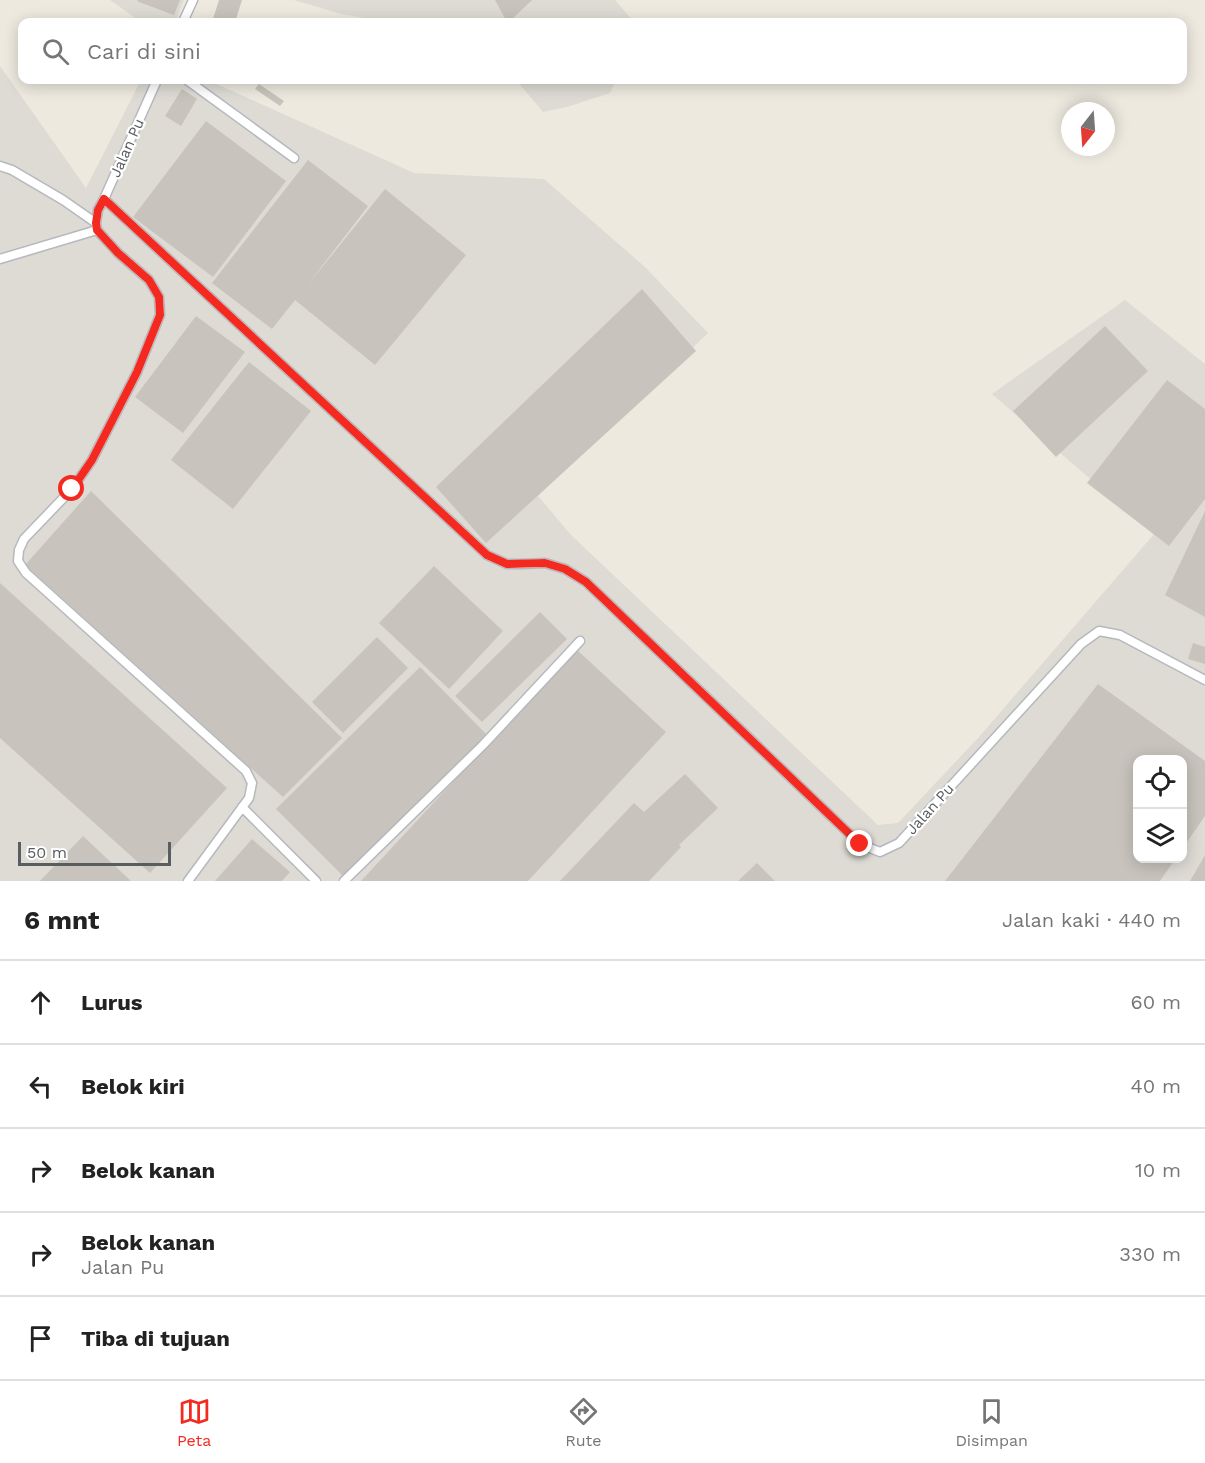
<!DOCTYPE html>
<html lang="id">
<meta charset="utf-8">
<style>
:root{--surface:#fff;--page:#f2f2f2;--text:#222;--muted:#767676;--line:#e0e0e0;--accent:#f4291f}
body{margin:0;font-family:"Work Sans",sans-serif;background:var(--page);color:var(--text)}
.controls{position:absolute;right:18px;bottom:18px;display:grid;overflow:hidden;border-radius:12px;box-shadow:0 3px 15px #0003}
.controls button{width:54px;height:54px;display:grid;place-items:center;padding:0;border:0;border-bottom:2px solid var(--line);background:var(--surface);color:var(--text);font:30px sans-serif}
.compass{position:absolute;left:1061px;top:102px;width:54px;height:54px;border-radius:50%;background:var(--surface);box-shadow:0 3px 15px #0003;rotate:197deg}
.scale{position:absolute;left:18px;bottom:15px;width:153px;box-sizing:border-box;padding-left:6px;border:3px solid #585d62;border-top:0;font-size:16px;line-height:21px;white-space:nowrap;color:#585d62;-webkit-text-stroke:4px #fff;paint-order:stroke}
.stop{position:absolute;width:18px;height:18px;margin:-14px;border:4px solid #f4291f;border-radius:50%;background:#fff}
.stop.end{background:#f4291f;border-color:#fff;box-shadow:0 2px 6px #0008}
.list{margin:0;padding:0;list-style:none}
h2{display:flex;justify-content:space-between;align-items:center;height:78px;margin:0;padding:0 24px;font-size:26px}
h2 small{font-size:20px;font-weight:400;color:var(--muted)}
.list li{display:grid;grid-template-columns:39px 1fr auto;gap:18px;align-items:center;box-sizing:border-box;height:84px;padding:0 24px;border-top:2px solid var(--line)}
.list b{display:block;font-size:22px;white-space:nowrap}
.list p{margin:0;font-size:20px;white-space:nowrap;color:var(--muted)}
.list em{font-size:20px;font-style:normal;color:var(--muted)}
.icon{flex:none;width:33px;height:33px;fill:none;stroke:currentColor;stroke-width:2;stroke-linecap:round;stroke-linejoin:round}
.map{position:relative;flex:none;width:1205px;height:881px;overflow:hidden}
.search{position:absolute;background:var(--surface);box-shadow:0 3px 15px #0003;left:18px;right:18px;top:18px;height:66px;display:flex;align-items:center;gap:15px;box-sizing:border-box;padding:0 21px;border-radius:12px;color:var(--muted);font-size:22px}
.sheet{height:498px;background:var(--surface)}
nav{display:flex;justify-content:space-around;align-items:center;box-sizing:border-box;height:84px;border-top:2px solid var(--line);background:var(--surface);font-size:16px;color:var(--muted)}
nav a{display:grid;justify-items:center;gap:3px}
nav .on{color:var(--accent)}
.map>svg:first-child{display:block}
.industrial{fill:#dddbd4;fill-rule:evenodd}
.building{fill:#c8c4bd}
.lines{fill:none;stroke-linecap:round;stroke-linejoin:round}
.service-casing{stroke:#b5b8be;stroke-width:11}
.service{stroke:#fff;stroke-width:8}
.route{stroke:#f4291f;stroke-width:8}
.labels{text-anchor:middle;stroke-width:4.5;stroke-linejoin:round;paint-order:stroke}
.street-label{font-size:15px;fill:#585d62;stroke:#fff}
</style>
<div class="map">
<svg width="1205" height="881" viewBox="0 0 1205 881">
<rect width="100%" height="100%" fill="#ede9df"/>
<path class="industrial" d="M110 0H184L175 22H141Z
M294 0H615L634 22H389L341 14Z
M0 66 86 188 141 80H208L414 173 544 179 645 267 708 333 538 496 571 535 878 825 898 823 979 737 1154 534 992 394 1125 300 1205 364V881H0ZM1138 760H1182V858H1138Z
M516 80H616L610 93 567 107 543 112Z"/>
<path class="building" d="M137 0H180L174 15 139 2Z
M219 0H242L235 22H212Z
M495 0H532L509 22H507Z
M259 84 284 101 280 106 255 89Z
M182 89 197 99 181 126 165 116Z
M206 121 286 181 213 277 133 217Z
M308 160 368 206 306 287 385 189 466 255 375 365 295 300 272 329 212 283Z
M642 289 696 351 486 543 436 487Z
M196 316 245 352 183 433 135 397Z
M1105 326 1148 371 1056 457 1013 411Z
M249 362 311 411 233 509 171 460Z
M1167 380 1205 409V499L1169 546 1087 483Z
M91 491 342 738 283 797 25 565Z
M1205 511V617L1165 595Z
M434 566 503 631 449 689 379 623Z
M0 583 227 788 150 873 0 738Z
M540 612 567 639 482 722 455 696Z
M377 637 408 668 343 733 312 702Z
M1193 643 1205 647V664L1188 659Z
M576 649 666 732 528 881H361Z
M420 667 488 736 344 877 276 809Z
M1098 684 1205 761V816L1182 849V760H1138V858H1176L1160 881H945Z
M685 774 718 808 679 845 681 847 649 881H560L634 803 644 812Z
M83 836 131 881H40Z
M252 839 290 872 282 881H215Z
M1205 855V881H1190Z
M757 863 775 881H738Z"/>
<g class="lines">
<defs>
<path id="service" d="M183 22 193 0
M157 80 104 199 487 555 507 564H522L545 563 565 569 586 582 860 844 880 852 899 843 1081 644 1099 631 1120 635 1205 680
M187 80 294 158
M0 166 12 170 63 200 96 223
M104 199 98 210 96 223 97 230 118 253 149 280 159 297 160 315 137 372 92 460 72 489 24 539 19 550 18 561 26 573 246 771 252 783 249 798 188 881
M0 259 97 230
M242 807 316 881
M344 881 483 745 580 641"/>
</defs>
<use href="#service" class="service-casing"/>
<use href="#service" class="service"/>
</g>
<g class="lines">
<path class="route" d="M72 489 92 460 137 372 160 315 159 297 149 280 118 253 97 230 96 223 98 210 104 199 487 555 507 564 545 563 565 569 586 582 860 844"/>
</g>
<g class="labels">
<g class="street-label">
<text transform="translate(127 148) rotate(-66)" y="5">Jalan Pu</text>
<text transform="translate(930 809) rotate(-48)" y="5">Jalan Pu</text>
</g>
</g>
</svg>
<div class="controls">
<button><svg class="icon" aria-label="locate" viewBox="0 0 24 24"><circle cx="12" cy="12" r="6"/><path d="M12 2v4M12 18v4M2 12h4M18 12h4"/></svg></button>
<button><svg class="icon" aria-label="layers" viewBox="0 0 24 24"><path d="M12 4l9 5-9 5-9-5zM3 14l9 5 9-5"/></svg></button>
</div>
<svg class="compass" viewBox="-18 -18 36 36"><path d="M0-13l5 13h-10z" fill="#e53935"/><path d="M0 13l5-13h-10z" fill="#767676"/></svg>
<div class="scale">50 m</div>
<div class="stop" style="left:72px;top:489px"></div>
<div class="stop end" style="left:860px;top:844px"></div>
<div class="search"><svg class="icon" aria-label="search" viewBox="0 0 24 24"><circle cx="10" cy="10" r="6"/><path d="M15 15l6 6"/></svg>Cari di sini</div>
</div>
<section class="sheet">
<h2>6 mnt<small>Jalan kaki · 440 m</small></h2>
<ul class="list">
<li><svg class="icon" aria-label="ahead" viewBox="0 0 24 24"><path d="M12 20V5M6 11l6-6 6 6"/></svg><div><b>Lurus</b></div><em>60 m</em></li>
<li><svg class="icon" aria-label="left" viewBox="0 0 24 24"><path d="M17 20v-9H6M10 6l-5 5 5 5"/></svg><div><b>Belok kiri</b></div><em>40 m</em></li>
<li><svg class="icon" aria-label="right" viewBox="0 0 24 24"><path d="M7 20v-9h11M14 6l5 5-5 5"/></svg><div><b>Belok kanan</b></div><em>10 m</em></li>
<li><svg class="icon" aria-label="right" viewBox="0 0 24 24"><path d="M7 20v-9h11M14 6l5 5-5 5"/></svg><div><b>Belok kanan</b><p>Jalan Pu</p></div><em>330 m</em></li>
<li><svg class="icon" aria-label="arrive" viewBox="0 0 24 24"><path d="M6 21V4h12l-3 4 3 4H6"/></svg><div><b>Tiba di tujuan</b></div></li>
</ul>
</section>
<nav>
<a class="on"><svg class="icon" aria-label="map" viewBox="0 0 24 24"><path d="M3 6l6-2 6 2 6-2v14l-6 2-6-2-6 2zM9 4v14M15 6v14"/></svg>Peta</a>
<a><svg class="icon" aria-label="directions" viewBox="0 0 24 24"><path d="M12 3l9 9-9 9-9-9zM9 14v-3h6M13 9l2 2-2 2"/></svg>Rute</a>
<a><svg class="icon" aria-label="saved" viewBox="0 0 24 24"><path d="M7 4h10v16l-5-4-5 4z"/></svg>Disimpan</a>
</nav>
